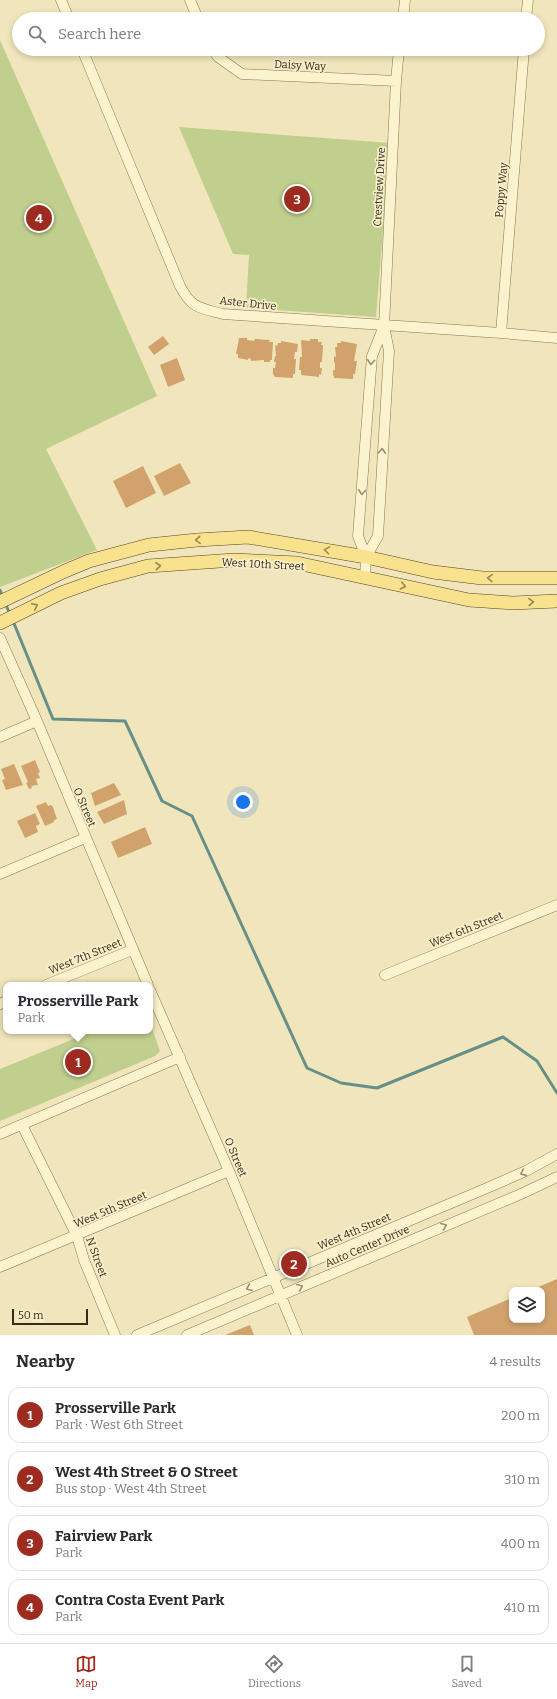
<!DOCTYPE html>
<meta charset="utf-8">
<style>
:root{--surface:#fff;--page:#f7f7f7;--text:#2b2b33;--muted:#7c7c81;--line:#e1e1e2;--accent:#9d2b1f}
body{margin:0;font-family:Bitter,serif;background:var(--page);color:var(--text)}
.controls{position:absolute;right:12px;bottom:12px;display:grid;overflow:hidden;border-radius:8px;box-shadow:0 2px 6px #0003}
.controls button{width:36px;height:36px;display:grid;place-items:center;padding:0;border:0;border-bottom:1px solid var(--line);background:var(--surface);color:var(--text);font:20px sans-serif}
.scale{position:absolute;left:12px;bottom:10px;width:76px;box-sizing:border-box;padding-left:4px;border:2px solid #372b1a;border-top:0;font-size:11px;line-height:14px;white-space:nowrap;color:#372b1a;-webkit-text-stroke:3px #f8efcb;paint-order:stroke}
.you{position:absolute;left:243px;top:802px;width:14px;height:14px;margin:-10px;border:3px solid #fff;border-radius:50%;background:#1a73e8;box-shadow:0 0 0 6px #1a73e833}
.badge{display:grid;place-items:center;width:26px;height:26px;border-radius:50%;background:var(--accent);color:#fff;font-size:13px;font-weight:700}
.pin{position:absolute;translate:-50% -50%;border:2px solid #fff;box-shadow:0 1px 4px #0006}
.popup{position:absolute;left:3px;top:982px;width:150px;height:52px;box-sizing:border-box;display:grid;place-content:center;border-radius:8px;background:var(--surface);filter:drop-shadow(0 1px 3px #0005);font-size:13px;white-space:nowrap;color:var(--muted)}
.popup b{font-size:15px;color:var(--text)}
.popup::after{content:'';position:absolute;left:50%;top:100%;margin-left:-8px;border:8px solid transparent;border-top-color:var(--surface)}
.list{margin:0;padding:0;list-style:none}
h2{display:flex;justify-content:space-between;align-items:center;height:52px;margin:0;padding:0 16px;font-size:17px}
h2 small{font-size:13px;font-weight:400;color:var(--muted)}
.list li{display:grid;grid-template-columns:26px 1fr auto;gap:12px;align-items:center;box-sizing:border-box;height:56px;margin:0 8px 8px;padding:0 8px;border:1px solid var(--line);border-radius:12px}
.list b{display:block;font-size:15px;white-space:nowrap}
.list p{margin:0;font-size:13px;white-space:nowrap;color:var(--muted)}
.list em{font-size:13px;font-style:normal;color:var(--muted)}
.icon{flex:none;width:22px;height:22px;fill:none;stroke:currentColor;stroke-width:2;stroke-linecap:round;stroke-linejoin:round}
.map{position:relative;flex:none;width:557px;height:1335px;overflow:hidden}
.search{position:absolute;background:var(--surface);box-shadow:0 2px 6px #0003;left:12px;right:12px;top:12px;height:44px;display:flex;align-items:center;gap:10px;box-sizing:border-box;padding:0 14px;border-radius:22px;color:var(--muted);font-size:15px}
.sheet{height:308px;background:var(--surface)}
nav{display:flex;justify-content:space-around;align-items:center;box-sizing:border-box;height:56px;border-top:1px solid var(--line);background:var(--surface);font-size:11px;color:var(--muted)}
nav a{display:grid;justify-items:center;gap:2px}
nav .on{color:var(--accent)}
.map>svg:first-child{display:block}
.green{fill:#c1cf8e}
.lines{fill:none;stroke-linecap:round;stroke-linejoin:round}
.stream{stroke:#678f89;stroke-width:3}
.building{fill:#d2a26d}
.minor-casing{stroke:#897554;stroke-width:11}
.major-casing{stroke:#564229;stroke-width:14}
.minor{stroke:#fbf3ce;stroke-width:10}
.major{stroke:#f9e28e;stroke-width:13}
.oneway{stroke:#998f74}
.oneway2{stroke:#988654}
.labels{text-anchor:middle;stroke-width:3.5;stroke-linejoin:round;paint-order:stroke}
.street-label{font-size:11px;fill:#372b1a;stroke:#f8efcb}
</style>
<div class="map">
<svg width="557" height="1335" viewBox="0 0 557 1335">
<rect width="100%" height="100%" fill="#f1e6bb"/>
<path class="green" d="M0 40 157 396 46 449 97 550 0 587Z
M179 127 390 143 376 317 246 308 249 255 233 254Z
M150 1023 160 1051 155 1056 0 1121V1069L93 1031H150Z"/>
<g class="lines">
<path class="stream" d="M0 590 3 597
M5 603 10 614
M13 621 53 719 125 721 162 801 192 816 307 1068 341 1083 377 1088 503 1037 537 1061 557 1093"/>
</g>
<path class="building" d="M163 336 169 344 154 355 148 347Z
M239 338H247V340L254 341 255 339 270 340 269 342H273L272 360H270V362H264V360L251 361V359L248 358V360L238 358V354H236Z
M310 339H318V342H322L321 345H323L322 362H320V368H322L321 375 319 374V377L301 375V370H299L300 357H302L301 340 310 341Z
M281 341 298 344 297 352H295L294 359H296L295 374H293V378L275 377 273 374V368H275L276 362H274L275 356H276L275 345 277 346 278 343H281Z
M341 341 357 344 354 361H357L355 374H353V379L334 378V376L333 375V370H335V363L334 362V356L336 357 335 347H337V343H341Z
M177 358 185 380 168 387 160 365Z
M180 463 191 483 164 496 154 476Z
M143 466 156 493 126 508 113 481Z
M35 760 40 772 38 773 40 778 36 779 38 785 31 786 32 788 29 789 26 783 28 782 21 766Z
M14 764 23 785 6 790 2 780 5 779 1 769Z
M114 783 121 795 95 806 91 793Z
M124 800 127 814 104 824 97 812Z
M46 802 48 806 51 805 53 807 57 819 54 820V822L45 826 36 806Z
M35 813 40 824 36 826 38 832 25 838 17 821Z
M145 827 152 844 118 858 111 842Z
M557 1279V1335H474L467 1317 512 1298V1320H542V1290H531Z
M250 1325 254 1335H225Z"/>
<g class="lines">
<defs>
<path id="minor" d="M61 0 69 19
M190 0 198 19
M403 19 405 0
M526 19 528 0
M82 49 180 286C192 309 200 308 223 314L501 333 557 338
M212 49 218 57 242 74 396 81
M501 333 524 49
M366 557 378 536 389 351 384 326 396 81 399 49
M365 578 366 557 358 536 372 356 384 326
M0 638 37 721 148 985
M0 737 37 721
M0 874 85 838
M385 975 557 905
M46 985 132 950
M150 990 229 1171 297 1335
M0 1004 6 1001
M22 1125 77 1236 84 1260 115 1335
M0 1134 180 1057
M0 1267 229 1171
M137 1335 480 1191 526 1171 557 1154
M187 1335 521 1194 557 1177"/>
<path id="major" d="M0 602 65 571 89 561 149 545 197 540 248 537 366 557 433 572 482 578H557
M0 623 61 593 100 579 148 566 234 560 297 563 469 600 513 603 557 601"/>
</defs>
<use href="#minor" class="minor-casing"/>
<use href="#major" class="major-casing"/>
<use href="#minor" class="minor"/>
<use href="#major" class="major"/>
</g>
<defs><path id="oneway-chevron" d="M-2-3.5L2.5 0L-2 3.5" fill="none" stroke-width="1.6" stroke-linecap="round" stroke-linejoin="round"/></defs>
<g class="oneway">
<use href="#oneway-chevron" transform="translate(371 362) rotate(95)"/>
<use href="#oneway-chevron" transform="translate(382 451) rotate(-87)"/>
<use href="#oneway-chevron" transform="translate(362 492) rotate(94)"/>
<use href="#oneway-chevron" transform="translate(523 1173) rotate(156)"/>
<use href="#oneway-chevron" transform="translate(444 1226) rotate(-23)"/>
<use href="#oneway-chevron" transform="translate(300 1287) rotate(-23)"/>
<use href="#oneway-chevron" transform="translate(249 1288) rotate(157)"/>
</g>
<g class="oneway2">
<use href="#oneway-chevron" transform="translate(198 540) rotate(176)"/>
<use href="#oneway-chevron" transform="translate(327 550) rotate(-171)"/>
<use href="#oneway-chevron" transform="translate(158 566) rotate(-5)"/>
<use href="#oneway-chevron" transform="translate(490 578) rotate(-178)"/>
<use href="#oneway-chevron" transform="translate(403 586) rotate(12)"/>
<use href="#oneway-chevron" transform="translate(531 602) rotate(-2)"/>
<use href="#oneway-chevron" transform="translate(35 606) rotate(-26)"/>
</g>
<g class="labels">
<g class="street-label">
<text transform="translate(300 65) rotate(3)" y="4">Daisy Way</text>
<text transform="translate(379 187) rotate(-87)" y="4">Crestview Drive</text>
<text transform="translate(501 190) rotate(-85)" y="4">Poppy Way</text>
<text transform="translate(248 303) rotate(6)" y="4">Aster Drive</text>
<text transform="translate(263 564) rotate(3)" y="4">West 10th Street</text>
<text transform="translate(85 807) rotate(67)" y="4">O Street</text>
<text transform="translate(466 929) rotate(-22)" y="4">West 6th Street</text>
<text transform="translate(85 956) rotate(-22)" y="4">West 7th Street</text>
<text transform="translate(236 1157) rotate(67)" y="4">O Street</text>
<text transform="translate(110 1209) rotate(-23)" y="4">West 5th Street</text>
<text transform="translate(354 1231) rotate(-23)" y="4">West 4th Street</text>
<text transform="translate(367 1246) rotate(-23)" y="4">Auto Center Drive</text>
<text transform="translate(97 1257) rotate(70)" y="4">N Street</text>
</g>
</g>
</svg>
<div class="controls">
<button><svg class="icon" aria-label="layers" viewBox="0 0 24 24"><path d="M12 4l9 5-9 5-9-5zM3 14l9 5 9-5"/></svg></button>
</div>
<div class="scale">50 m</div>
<div class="you"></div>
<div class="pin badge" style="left:78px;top:1062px">1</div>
<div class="popup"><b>Prosserville Park</b>Park</div>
<div class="pin badge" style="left:294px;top:1264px">2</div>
<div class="pin badge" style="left:297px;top:199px">3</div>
<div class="pin badge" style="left:39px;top:218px">4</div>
<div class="search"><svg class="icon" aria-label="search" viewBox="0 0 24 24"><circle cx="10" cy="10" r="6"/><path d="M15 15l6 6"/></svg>Search here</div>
</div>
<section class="sheet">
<h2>Nearby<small>4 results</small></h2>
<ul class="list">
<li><span class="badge">1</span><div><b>Prosserville Park</b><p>Park · West 6th Street</p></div><em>200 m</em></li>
<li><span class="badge">2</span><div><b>West 4th Street &amp; O Street</b><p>Bus stop · West 4th Street</p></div><em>310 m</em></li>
<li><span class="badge">3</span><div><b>Fairview Park</b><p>Park</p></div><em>400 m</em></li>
<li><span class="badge">4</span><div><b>Contra Costa Event Park</b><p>Park</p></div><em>410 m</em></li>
</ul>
</section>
<nav>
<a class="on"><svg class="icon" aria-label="map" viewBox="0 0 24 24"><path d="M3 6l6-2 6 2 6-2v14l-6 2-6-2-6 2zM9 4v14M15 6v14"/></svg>Map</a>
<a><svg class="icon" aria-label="directions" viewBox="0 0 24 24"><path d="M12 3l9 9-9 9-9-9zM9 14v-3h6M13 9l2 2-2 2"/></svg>Directions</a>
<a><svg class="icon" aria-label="saved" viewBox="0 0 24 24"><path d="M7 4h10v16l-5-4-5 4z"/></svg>Saved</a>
</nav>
